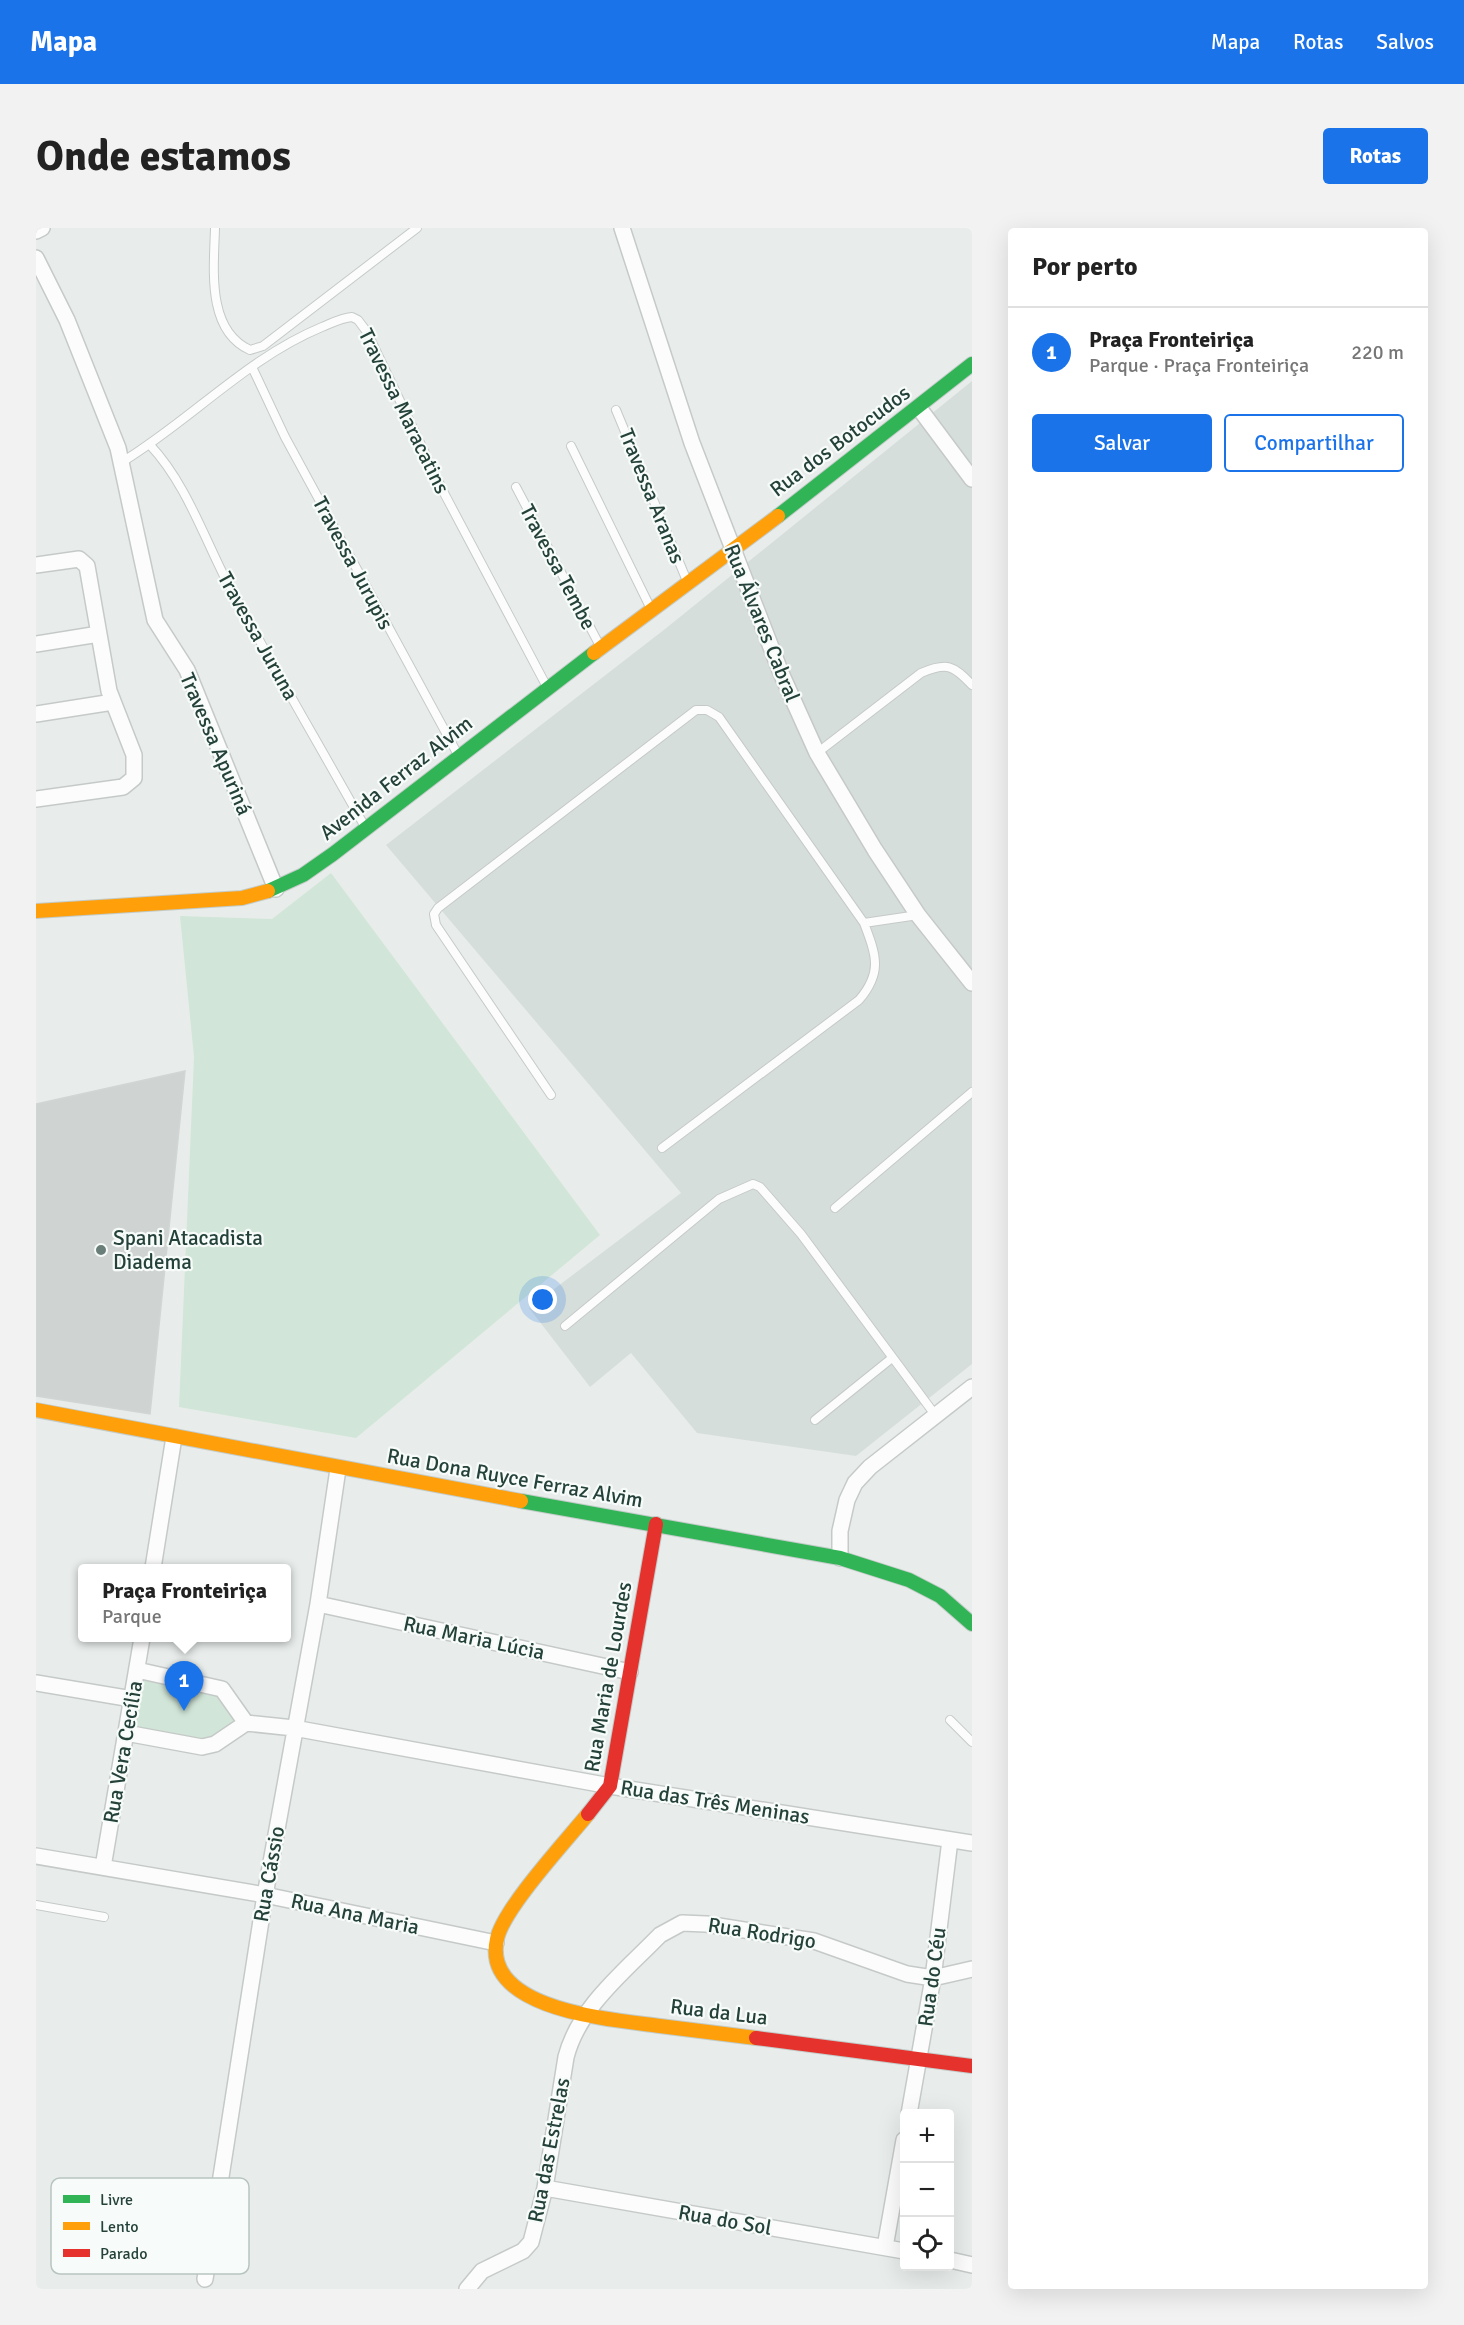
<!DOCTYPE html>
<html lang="pt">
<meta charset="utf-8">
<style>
:root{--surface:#fff;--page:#f2f2f2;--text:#222;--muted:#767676;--line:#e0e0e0;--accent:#1a73e8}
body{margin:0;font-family:Signika,sans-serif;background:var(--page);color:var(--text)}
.controls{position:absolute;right:18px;bottom:18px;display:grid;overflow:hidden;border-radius:6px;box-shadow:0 6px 24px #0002}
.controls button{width:54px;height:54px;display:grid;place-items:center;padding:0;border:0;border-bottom:2px solid var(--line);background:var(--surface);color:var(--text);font:30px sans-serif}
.you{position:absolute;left:507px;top:1072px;width:21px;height:21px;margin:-15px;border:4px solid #fff;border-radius:50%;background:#1a73e8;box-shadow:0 0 0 9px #1a73e833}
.badge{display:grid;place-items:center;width:39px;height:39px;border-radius:50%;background:var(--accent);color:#fff;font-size:20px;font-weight:700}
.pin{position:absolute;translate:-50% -50px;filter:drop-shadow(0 2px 3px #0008)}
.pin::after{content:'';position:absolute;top:32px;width:21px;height:18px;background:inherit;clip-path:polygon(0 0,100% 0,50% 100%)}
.popup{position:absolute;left:42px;top:1336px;width:213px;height:78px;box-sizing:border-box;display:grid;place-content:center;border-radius:6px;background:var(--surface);filter:drop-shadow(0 2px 4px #0005);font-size:20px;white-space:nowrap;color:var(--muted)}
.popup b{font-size:22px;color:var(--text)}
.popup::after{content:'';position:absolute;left:50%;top:100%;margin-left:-12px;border:12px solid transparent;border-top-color:var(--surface)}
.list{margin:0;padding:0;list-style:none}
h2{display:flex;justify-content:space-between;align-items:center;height:78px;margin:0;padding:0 24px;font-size:26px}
h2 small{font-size:20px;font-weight:400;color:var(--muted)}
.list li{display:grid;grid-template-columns:39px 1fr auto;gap:18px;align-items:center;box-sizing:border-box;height:90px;padding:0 24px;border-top:2px solid var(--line)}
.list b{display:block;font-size:22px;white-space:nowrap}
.list p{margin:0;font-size:20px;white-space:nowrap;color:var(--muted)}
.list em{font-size:20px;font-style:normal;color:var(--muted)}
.actions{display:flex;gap:12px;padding:18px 24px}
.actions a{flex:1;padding:14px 0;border:2px solid var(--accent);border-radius:6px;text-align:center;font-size:21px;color:var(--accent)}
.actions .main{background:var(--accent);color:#fff}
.icon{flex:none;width:33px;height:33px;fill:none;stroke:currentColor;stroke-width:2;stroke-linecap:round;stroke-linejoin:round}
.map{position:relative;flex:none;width:936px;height:2061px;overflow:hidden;border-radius:6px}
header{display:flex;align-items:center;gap:36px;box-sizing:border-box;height:84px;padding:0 30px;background:var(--accent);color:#fff}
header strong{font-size:28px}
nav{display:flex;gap:33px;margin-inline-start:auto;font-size:21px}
.intro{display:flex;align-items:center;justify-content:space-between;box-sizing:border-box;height:144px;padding:0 36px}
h1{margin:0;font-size:42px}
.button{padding:15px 27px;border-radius:6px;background:var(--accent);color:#fff;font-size:21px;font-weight:700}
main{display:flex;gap:36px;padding:0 36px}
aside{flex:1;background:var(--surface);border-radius:6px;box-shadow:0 6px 24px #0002}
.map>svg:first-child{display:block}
.built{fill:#d6dedb}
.green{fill:#d1e6d8}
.building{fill:#cfd4d2;stroke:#d1d6d4;stroke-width:1.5}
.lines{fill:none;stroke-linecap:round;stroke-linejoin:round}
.lane-casing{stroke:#c5cac8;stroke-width:10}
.street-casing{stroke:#c5cac8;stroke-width:18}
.fast-casing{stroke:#c3cbc8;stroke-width:16}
.slow-casing{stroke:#c3cbc8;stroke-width:16}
.jam-casing{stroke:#c3cbc8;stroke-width:16}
.lane{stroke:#fcfcfc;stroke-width:8}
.street{stroke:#fcfcfc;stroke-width:15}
.fast{stroke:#30b455;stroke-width:14}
.slow{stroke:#ff9f0a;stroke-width:14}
.jam{stroke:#e5322d;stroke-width:14}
.poi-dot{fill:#697e78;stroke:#f7fbf9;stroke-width:2}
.labels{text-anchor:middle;stroke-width:4.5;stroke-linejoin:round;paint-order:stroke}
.street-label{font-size:21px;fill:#24423a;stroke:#f7fbf9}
.poi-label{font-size:21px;fill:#24423a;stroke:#f7fbf9;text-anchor:start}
.key{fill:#f7fbf9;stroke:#b8c4c0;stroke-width:1.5}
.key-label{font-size:16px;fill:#24423a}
</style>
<header>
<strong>Mapa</strong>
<nav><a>Mapa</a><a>Rotas</a><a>Salvos</a></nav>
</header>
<div class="intro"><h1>Onde estamos</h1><a class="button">Rotas</a></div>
<main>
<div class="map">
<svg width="936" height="2061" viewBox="0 0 936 2061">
<rect width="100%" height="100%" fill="#e8edeb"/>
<path class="built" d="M936 153V1136L820 1228 661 1205 595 1125 554 1159 493 1080 645 965 350 617 629 401Z"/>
<path class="green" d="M295 645 564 1007 320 1210 143 1179 158 829 144 688 236 691Z
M101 1442 182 1460 210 1495 179 1516 90 1505Z"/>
<path class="building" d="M149 843 114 1186 0 1168V876Z"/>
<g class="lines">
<defs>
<path id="lane" d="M179 0C178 40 170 102 214 122L227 118 381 0
M216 139 249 209 421 525
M580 182 651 353
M114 217C148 253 166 304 188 348 233 432 282 515 329 599
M535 218 615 381
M86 234C155 192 211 130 286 99 296 95 305 90 316 89L322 92 331 104 408 265 511 459
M480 259 564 418
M781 525 885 445C911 434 917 437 936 457
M515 867 400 697 398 686 402 680 660 482H671L683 489 828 695 882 687
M626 920 823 772C847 744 840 727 828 695
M799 980 936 864
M529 1098 683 971 717 956 724 959 765 1006 900 1188
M779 1192 856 1130
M914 1492 936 1514
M0 1677 68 1689"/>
<path id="street" d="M586 0 656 215 745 445 781 525 839 622 882 687 936 755
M0 3 6 0
M0 30 31 92 82 220 119 392 151 442 240 661
M883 180 936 251
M0 337 43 331 51 338 73 463 98 527V550L87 559 0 571
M0 416 63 406
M0 486 77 474
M804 1330V1303L811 1272 819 1255 834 1239 936 1159
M117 1340 138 1209
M282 1376 594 1444
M101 1442 186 1461 210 1495
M0 1455 96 1471
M210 1495 258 1500 574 1558 936 1615
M90 1505 166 1519 179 1516 210 1495
M0 1628 229 1667 460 1715
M67 1639 106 1410
M873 1886 897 1750 914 1612
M509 1960 868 2023
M849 2019 868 1912
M914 2032 936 2037
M169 2051 229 1667 282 1376 302 1241
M431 2061 446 2043 487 2023 495 2014 509 1960 530 1829C543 1779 588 1744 624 1707L646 1695 670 1696 778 1713 871 1746 897 1750 936 1741"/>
<path id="fast" d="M742 288 936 136
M232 663 267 647 297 626 558 425
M485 1273 804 1330 873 1352 904 1368 936 1396"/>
<path id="slow" d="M558 425 742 288
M0 683 206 670 232 663
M0 1182 485 1273
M552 1586C530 1613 467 1681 461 1711 445 1783 580 1792 624 1798 656 1802 688 1806 720 1810"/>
<path id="jam" d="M552 1586 574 1558 620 1296
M720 1810 936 1838"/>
</defs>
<use href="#lane" class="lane-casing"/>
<use href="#street" class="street-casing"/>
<use href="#fast" class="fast-casing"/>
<use href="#slow" class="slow-casing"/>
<use href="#jam" class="jam-casing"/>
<use href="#lane" class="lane"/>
<use href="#street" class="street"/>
<use href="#fast" class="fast"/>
<use href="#slow" class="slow"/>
<use href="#jam" class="jam"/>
</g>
<circle class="poi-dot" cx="65" cy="1022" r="6"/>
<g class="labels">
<g class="street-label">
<text transform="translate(368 183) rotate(64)" y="7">Travessa Maracatins</text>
<text transform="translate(804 213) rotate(-37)" y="7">Rua dos Botocudos</text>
<text transform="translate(616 268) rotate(68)" y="7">Travessa Aranas</text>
<text transform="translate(317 335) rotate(62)" y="7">Travessa Jurupis</text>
<text transform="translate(522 339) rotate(62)" y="7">Travessa Tembe</text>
<text transform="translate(726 395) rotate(68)" y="7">Rua Álvares Cabral</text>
<text transform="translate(222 408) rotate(61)" y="7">Travessa Juruna</text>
<text transform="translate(180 516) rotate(67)" y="7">Travessa Apuriná</text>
<text transform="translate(360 550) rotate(-38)" y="7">Avenida Ferraz Alvim</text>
<text transform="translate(479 1250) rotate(10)" y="7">Rua Dona Ruyce Ferraz Alvim</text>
<text transform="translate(438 1410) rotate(12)" y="7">Rua Maria Lúcia</text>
<text transform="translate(572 1449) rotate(-80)" y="7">Rua Maria de Lourdes</text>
<text transform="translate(87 1524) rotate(-80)" y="7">Rua Vera Cecília</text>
<text transform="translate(679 1574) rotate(9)" y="7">Rua das Três Meninas</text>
<text transform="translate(233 1646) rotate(-80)" y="7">Rua Cássio</text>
<text transform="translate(319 1686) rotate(12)" y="7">Rua Ana Maria</text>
<text transform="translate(726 1705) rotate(9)" y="7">Rua Rodrigo</text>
<text transform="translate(896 1749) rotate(-82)" y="7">Rua do Céu</text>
<text transform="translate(683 1784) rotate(7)" y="7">Rua da Lua</text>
<text transform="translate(513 1922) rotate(-79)" y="7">Rua das Estrelas</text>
<text transform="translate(689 1992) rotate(10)" y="7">Rua do Sol</text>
</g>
<g class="poi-label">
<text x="77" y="1017">Spani Atacadista<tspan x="77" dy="24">Diadema</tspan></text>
</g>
</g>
<rect x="15" y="1950" width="198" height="96" rx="9" class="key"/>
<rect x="27" y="1967" width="27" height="8" fill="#30b455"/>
<rect x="27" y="1994" width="27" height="8" fill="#ff9f0a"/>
<rect x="27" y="2021" width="27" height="8" fill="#e5322d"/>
<g class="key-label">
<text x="64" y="1977">Livre</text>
<text x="64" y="2004">Lento</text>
<text x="64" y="2031">Parado</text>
</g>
</svg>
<div class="controls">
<button>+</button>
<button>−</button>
<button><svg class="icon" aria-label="locate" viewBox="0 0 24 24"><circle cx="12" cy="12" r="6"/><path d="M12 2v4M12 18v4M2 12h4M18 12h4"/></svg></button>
</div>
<div class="you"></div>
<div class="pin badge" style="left:148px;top:1483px">1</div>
<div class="popup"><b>Praça Fronteiriça</b>Parque</div>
</div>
<aside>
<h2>Por perto<small></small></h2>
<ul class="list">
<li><span class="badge">1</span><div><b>Praça Fronteiriça</b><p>Parque · Praça Fronteiriça</p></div><em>220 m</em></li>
</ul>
<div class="actions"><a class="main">Salvar</a><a>Compartilhar</a></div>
</aside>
</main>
